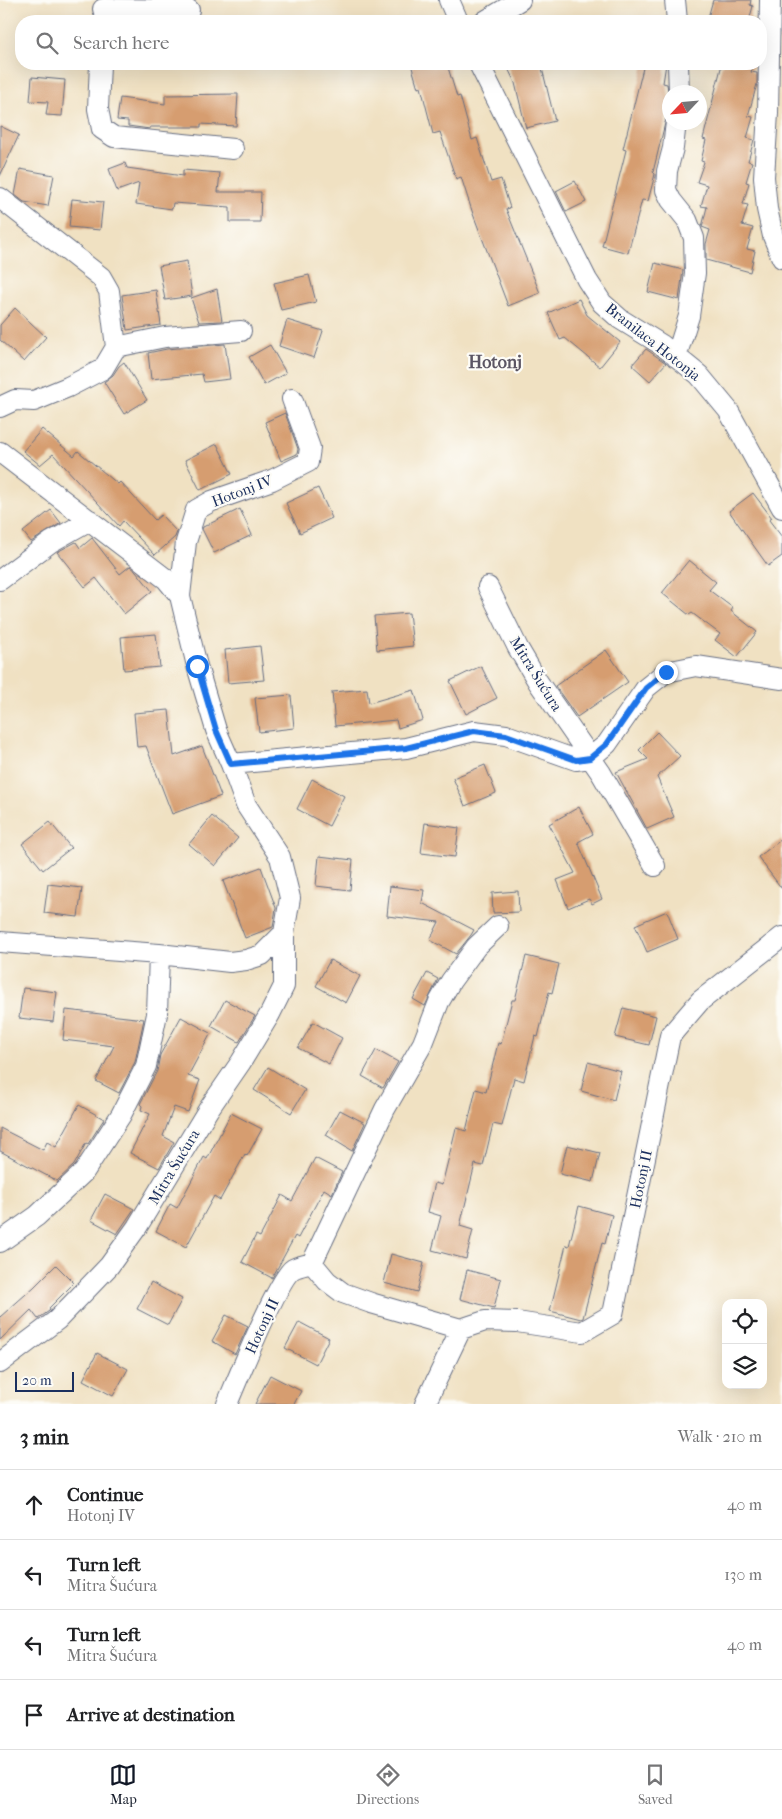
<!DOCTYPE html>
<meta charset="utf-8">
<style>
:root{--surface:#fff;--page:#f2f2f2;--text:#202124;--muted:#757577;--line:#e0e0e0;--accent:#111827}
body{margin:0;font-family:"IM FELL French Canon",serif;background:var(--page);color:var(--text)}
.controls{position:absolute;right:15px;bottom:15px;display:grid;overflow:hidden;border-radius:10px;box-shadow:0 5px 20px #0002}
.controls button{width:45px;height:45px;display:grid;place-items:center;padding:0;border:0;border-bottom:1px solid var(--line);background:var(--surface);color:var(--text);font:25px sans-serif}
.compass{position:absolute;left:662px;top:85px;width:45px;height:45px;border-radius:50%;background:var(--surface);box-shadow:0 5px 20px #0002;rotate:244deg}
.scale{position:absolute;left:15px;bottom:12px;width:59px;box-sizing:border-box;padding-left:5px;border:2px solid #1b2f5e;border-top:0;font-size:14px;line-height:18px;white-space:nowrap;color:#1b2f5e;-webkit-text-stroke:4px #fdfcf7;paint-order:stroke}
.stop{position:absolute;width:15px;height:15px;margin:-11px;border:4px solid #1a73e8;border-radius:50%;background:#fff}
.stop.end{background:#1a73e8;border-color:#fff;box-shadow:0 1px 5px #0008}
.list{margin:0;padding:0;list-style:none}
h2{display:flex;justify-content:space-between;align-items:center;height:65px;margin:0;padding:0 20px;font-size:21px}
h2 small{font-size:16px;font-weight:400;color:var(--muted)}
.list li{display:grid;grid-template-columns:32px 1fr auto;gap:15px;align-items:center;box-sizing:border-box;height:70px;padding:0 20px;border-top:1px solid var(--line)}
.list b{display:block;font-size:19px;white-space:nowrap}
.list p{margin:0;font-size:16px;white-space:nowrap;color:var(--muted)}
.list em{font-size:16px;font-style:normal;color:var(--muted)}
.icon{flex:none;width:28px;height:28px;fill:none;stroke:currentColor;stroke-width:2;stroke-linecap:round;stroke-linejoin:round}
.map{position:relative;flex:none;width:782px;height:1404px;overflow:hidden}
.search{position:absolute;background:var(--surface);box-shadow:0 5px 20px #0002;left:15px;right:15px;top:15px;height:55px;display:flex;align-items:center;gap:12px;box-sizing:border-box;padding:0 18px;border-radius:20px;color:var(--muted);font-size:19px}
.sheet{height:345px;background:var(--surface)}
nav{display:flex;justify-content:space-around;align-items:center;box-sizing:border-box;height:70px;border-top:1px solid var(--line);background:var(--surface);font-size:14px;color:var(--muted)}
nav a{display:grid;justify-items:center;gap:2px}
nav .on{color:var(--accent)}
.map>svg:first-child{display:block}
.building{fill:#d69d6f}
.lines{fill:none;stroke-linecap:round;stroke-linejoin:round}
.minor-casing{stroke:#666d81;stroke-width:22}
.minor{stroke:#fff;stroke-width:20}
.route{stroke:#1a73e8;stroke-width:6}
.labels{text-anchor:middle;stroke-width:4.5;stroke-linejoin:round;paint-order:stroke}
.street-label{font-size:15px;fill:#1b2f5e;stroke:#fdfcf7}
.quarter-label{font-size:18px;font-weight:bold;fill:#5c5664;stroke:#fdfcf7}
</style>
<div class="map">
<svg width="782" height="1404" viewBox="0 0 782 1404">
<rect width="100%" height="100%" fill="#fdfcf7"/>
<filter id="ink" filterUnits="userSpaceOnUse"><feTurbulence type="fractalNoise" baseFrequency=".02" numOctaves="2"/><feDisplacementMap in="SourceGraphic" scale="10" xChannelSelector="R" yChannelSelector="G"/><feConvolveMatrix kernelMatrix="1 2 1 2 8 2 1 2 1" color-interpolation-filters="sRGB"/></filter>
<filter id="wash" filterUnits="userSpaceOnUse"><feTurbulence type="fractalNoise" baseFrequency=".0096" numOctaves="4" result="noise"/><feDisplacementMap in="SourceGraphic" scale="20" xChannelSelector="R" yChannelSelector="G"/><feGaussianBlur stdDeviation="1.12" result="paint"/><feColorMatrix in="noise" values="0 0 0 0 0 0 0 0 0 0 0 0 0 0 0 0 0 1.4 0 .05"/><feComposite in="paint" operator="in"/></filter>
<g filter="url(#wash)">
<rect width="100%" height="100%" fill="#f0e1c2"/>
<g id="blocks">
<path class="building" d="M713 0H751L750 5 753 6 749 21H707Z
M411 64H447L457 97 460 96 472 140 477 138 491 182 501 179 510 208 506 209 540 293 508 306 473 214 461 177 456 179 440 132 433 134 421 87 418 88Z
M506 64H541L555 121 526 128 515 83Z
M644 64H666L663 83 667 84 670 103 653 172 655 174 648 201 642 200 628 253 602 246 626 150 623 149Z
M722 64H754L751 72 757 73V84L748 116 753 117 747 138 754 140 748 161 752 162 746 182 749 183 743 204 748 205 742 225 753 228 747 249 755 251 750 272 706 260V244L710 230 702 227 707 207 701 206 707 185 697 182 704 162 701 161 706 140 703 139Z
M32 77 65 80 62 116 46 115 48 102 30 101Z
M238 94 236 126 201 124V127H150V129L128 126V121L117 120 120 98 165 104V95Z
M0 126 19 135 0 176Z
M125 163 127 168 183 176V170L220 173 218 192H261L260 222H230V207L173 203 172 209 136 204 139 183 117 191 109 169Z
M20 169 54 175 48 206 24 202 15 195Z
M575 181 586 202 566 212 556 191Z
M72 199 103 202 100 230 69 227Z
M187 261 192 296 165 300 159 266Z
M655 263 683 270 679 300 648 292Z
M309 275 316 302 281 310 274 283Z
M217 289 222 321 199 322 191 298Z
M156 290 161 325 127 330 122 295Z
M579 299 587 315 620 342 600 367 565 338 560 340 548 313Z
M15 308 46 337 24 362 0 340V325Z
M287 320 323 331 314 358 279 346Z
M225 344 230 379 204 382 202 374 151 379 148 353 167 349Z
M270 345 286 373 264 385 249 357Z
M646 349 666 363 650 381 632 365Z
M124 362 147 400 124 414 104 382 113 375 119 366Z
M285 413 298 449 297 454 281 461 265 422Z
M42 429 74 456 78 451 118 484 120 482 155 520 161 515 177 532 175 537 155 555 123 521 119 526 53 454 40 465 23 451Z
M217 444 232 474 200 490 185 460Z
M318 488 332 518 300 533 286 503Z
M753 493 772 518 769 520 782 537V556L768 566 729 511Z
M240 509 252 535 214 553 202 529 203 527Z
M51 510 61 523 31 542 23 532Z
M92 538 120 574 130 566 136 571 152 591 124 614 96 578 85 587 57 552 76 542 80 548Z
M689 560 716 582 709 590 733 608 731 611 757 632 737 657 715 640 720 634 692 613 689 615 662 593Z
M409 613 413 646 377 650 374 616Z
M156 634 160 667 124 670 121 637Z
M260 646 264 680 228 683 225 650Z
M606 650 628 682 577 717 555 686Z
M481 666 497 698 466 714 450 681Z
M367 689 369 703 414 690 423 720 398 728 396 720 335 726 332 692Z
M291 695 294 728 259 732 255 698Z
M169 710 174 756 202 746 221 796 172 814 146 746 137 747 134 713Z
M657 732 680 756 657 777 674 817 647 829 616 772 648 759 639 750Z
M485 765 496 793 465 806 453 778Z
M312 779 344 796 329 826 297 809Z
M579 807 593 834 578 842 602 899 592 904 589 899 568 908 557 880 575 873 549 824Z
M212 816 238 838 215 866 189 844Z
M50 822 71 848 43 870 22 844Z
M425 823 459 828 455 857 421 853Z
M782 839V889L758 857Z
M319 856 353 860 350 890 316 886Z
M261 867 276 908 273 927 245 938 223 881Z
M48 884 82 888 78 917 44 913Z
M390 886 424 890 422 903 474 930 471 935 456 954 430 940 439 922 387 916Z
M518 891 519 912 493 913 492 893Z
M667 911 678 939 647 952 635 925Z
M526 956 559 964 552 993 549 992 538 1037 535 1036 524 1081 514 1078 502 1126 493 1124 483 1166 475 1164 460 1226 473 1230 466 1259 432 1250 441 1216 428 1212 435 1183 442 1185 456 1128 466 1131 476 1089 486 1092 498 1043 501 1044 512 1000H515Z
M330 960 360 976 346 1003 316 986Z
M427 973 438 979 425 1006 413 999Z
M23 988 57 992 53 1022 19 1018Z
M225 1000 255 1016 239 1042 211 1026Z
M623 1008 656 1016 649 1045 615 1037Z
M66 1010 144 1019 135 1062 119 1093 96 1081 114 1046 63 1040Z
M181 1017 211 1033 188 1076 200 1080 188 1112 174 1107 163 1136 174 1142 159 1168 130 1153 150 1114 141 1110 142 1106 140 1104 157 1071 160 1055Z
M313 1022 342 1038 329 1064 298 1048Z
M376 1050 398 1062 383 1088 362 1076Z
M588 1062 621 1071 614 1100 581 1091Z
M268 1067 305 1090 291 1113 254 1090Z
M79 1105 104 1119 88 1144 86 1143 74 1165 57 1181 0 1151V1128L43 1150 47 1142 56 1147Z
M340 1110 365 1123 352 1151 326 1135Z
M231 1113 262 1129 247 1156 245 1154 220 1200 214 1196 186 1247 156 1231 170 1204 177 1208 204 1157 207 1159Z
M567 1145 600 1153 593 1182 560 1174Z
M315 1158 342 1172 332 1194 324 1189 298 1238 295 1236 272 1278 242 1262 256 1235 260 1237 282 1195 292 1201Z
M105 1194 134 1209 117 1234 91 1220Z
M579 1206 612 1215 605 1244 602 1243 583 1318 581 1319 550 1311 566 1245 569 1246Z
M391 1254 424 1263 417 1292 384 1283Z
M56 1265 74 1283 49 1308 50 1310 49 1311 38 1319 31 1310 0 1340V1317L34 1287Z
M467 1270 501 1279 494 1308 460 1299Z
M151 1282 182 1299 168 1325 137 1309Z
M226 1315 248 1326 235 1354 212 1341Z
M299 1322 329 1338 316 1364 285 1348Z
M97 1353 128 1369 113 1396 83 1380Z
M270 1375 301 1391 294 1404H255Z"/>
</g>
</g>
<g filter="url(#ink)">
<use href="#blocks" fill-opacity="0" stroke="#666d81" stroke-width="1"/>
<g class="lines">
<defs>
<path id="minor" d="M449 0 458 21
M675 0 677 21
M770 0 768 113 764 177 767 209 773 236 782 258
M103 9 189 10
M485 21 520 0
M100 64 98 109 102 129 114 137 233 149
M479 64 587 280 602 303 620 319 662 345 699 375 728 410 782 508
M678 64 679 92
M0 198 101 277 109 291 116 347 103 369 68 387 34 401 15 400 0 407
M116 347 165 337 241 331
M676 357 689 316 695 273 694 238 687 220 671 200 666 190 667 171 673 148 676 122
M0 452 166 579 180 596 197 666 216 730 231 764 246 805 280 857 290 898 284 933V986L270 1014 241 1062 208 1110 137 1227 109 1266 57 1320 0 1363
M0 580 51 542 90 520
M488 587 518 648 538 682 601 773 655 866
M180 596 186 542 196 510 212 501 272 480 308 462 310 448 292 399
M231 764 406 748 474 731 506 735 576 760 590 758 607 744 646 688 666 672 696 666 782 679
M0 942 159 954 230 962 246 960 262 955 284 933
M0 1242 37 1216 84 1172 121 1115 146 1066 157 1014 159 954
M312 1263 327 1281 343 1293 371 1303 461 1329 485 1321 517 1322 582 1332 613 1314 670 1036 700 1001 782 937
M227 1404C236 1383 279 1277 293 1269 298 1266 306 1265 312 1263L385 1109 423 1043 439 1002 451 981 476 947 498 926
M425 1404 461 1329"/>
</defs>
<use href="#minor" class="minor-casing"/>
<use href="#minor" class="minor"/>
</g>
</g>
<g class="lines" filter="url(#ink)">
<path class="route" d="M197 666 216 730 231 764 406 748 474 731 506 735 576 760 590 758 607 744 646 688 666 672"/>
</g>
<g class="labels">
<g class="street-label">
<text transform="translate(653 342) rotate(38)" y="5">Branilaca Hotonja</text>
<text transform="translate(242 491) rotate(-21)" y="5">Hotonj IV</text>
<text transform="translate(536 674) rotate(58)" y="5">Mitra Šućura</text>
<text transform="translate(174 1167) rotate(-59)" y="5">Mitra Šućura</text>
<text transform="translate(641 1179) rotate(-78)" y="5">Hotonj II</text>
<text transform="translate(262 1326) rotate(-65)" y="5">Hotonj II</text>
</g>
<g class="quarter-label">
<text x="495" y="368">Hotonj</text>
</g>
</g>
</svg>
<div class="controls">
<button><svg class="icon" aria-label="locate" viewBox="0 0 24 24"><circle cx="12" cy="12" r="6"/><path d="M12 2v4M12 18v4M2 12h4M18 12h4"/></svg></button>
<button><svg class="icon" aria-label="layers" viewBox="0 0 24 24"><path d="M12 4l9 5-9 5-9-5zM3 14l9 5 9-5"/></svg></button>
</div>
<svg class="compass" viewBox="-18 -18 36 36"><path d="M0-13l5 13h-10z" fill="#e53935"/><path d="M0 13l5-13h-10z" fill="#757577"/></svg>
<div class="scale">20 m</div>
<div class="stop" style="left:197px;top:666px"></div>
<div class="stop end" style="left:666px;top:672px"></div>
<div class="search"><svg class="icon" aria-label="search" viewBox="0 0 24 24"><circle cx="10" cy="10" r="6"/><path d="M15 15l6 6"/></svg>Search here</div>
</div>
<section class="sheet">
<h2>3 min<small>Walk · 210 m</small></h2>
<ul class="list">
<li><svg class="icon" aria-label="ahead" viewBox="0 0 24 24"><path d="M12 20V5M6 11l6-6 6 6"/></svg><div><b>Continue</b><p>Hotonj IV</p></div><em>40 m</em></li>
<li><svg class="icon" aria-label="left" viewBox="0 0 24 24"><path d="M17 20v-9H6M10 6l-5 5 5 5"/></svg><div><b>Turn left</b><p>Mitra Šućura</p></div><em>130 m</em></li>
<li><svg class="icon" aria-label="left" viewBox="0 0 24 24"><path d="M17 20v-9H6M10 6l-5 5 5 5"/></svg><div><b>Turn left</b><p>Mitra Šućura</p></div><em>40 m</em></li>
<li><svg class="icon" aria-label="arrive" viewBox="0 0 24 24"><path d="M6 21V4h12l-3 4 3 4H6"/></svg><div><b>Arrive at destination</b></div></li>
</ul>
</section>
<nav>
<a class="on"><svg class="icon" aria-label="map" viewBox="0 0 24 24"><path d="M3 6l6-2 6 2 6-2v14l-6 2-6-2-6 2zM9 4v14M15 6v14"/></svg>Map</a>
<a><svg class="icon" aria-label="directions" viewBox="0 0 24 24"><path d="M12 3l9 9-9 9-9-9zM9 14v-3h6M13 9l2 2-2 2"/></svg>Directions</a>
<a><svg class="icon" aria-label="saved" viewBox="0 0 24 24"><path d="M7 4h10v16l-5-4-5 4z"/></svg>Saved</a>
</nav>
